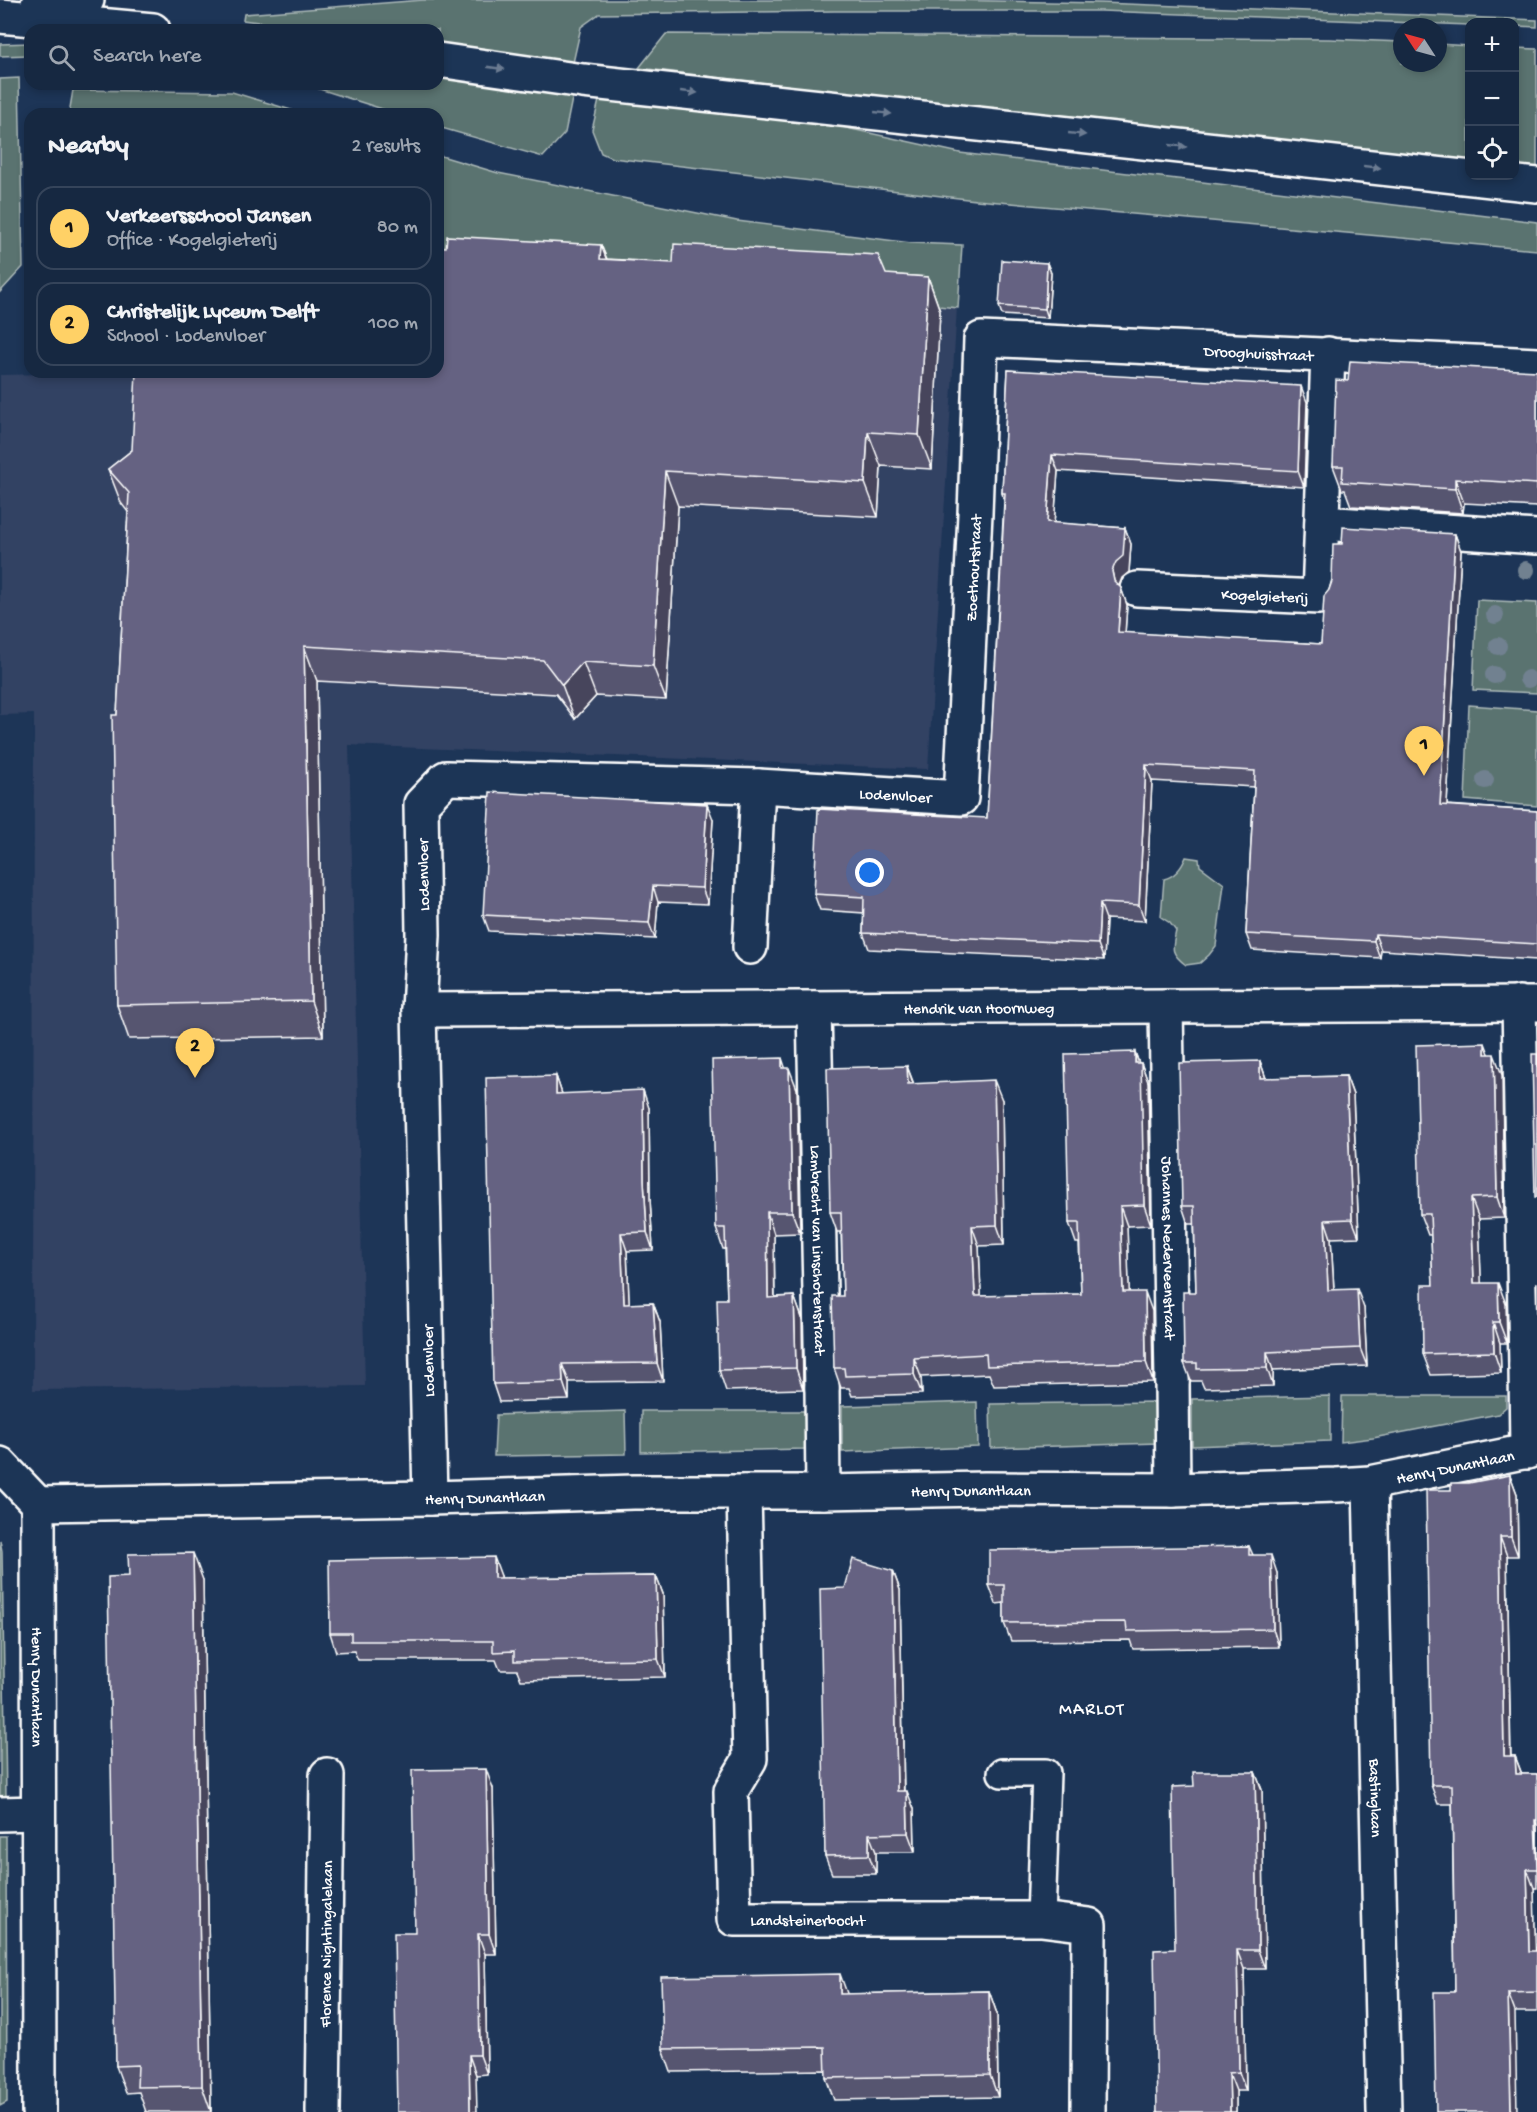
<!DOCTYPE html>
<meta charset="utf-8">
<style>
:root{--surface:#162841;--page:#23344c;--text:#f1f3f6;--muted:#9ea6b1;--line:#35445a;--accent:#ffd166}
body{margin:0;font-family:"Gochi Hand",sans-serif;background:var(--page);color:var(--text)}
.controls{position:absolute;right:18px;top:18px;display:grid;overflow:hidden;border-radius:12px;box-shadow:0 3px 9px #0003}
.controls button{width:54px;height:54px;display:grid;place-items:center;padding:0;border:0;border-bottom:2px solid var(--line);background:var(--surface);color:var(--text);font:30px sans-serif}
.compass{position:absolute;left:1393px;top:18px;width:54px;height:54px;border-radius:50%;background:var(--surface);box-shadow:0 3px 9px #0003;rotate:306deg}
.you{position:absolute;left:870px;top:873px;width:21px;height:21px;margin:-15px;border:4px solid #fff;border-radius:50%;background:#1a73e8;box-shadow:0 0 0 9px #1a73e833}
.badge{display:grid;place-items:center;width:39px;height:39px;border-radius:50%;background:var(--accent);color:#111;font-size:20px;font-weight:700}
.pin{position:absolute;translate:-50% -50px;filter:drop-shadow(0 2px 3px #0008)}
.pin::after{content:'';position:absolute;top:32px;width:21px;height:18px;background:inherit;clip-path:polygon(0 0,100% 0,50% 100%)}
.list{margin:0;padding:0;list-style:none}
h2{display:flex;justify-content:space-between;align-items:center;height:78px;margin:0;padding:0 24px;font-size:26px}
h2 small{font-size:20px;font-weight:400;color:var(--muted)}
.list li{display:grid;grid-template-columns:39px 1fr auto;gap:18px;align-items:center;box-sizing:border-box;height:84px;margin:0 12px 12px;padding:0 12px;border:2px solid var(--line);border-radius:18px}
.list b{display:block;font-size:22px;white-space:nowrap}
.list p{margin:0;font-size:20px;white-space:nowrap;color:var(--muted)}
.list em{font-size:20px;font-style:normal;color:var(--muted)}
.icon{flex:none;width:33px;height:33px;fill:none;stroke:currentColor;stroke-width:2;stroke-linecap:round;stroke-linejoin:round}
.map{position:relative;flex:none;width:1537px;height:2112px;overflow:hidden}
.search{position:absolute;background:var(--surface);box-shadow:0 3px 9px #0003;left:24px;top:24px;width:420px;height:66px;display:flex;align-items:center;gap:15px;box-sizing:border-box;padding:0 21px;border-radius:18px;color:var(--muted);font-size:22px}
.panel{position:absolute;background:var(--surface);box-shadow:0 3px 9px #0003;left:24px;top:108px;width:420px;height:270px;border-radius:18px}
.map>svg:first-child{display:block}
.built{fill:#334264}
.green{fill:#5a7370;stroke:#acb9b8;stroke-width:1.5}
.lines{fill:none;stroke-linecap:round;stroke-linejoin:round}
.service-casing{stroke:#fff;stroke-width:32}
.pedestrian-casing{stroke:#fff;stroke-width:38}
.minor-casing{stroke:#fff;stroke-width:38}
.primary-casing{stroke:#fff;stroke-width:38}
.service{stroke:#1d3557;stroke-width:27}
.pedestrian{stroke:#1d3557;stroke-width:33}
.minor{stroke:#1d3557;stroke-width:33}
.primary{stroke:#1d3557;stroke-width:33}
.tree{fill:#718190}
.wall{fill:#575470;stroke:#fff;stroke-width:1.5}
.shaded-wall{fill:#47455b;stroke:#fff;stroke-width:1.5}
.building{fill:#656282;stroke:#fff;stroke-width:1.5}
.oneway{fill:#6c7c92}
.labels{text-anchor:middle;stroke-width:4.5;stroke-linejoin:round;paint-order:stroke}
.street-label{font-size:16px;fill:#fff;stroke:#1d3557}
.neighbourhood-label{font-size:18px;letter-spacing:1.5px;fill:#fff;stroke:#1d3557}
</style>
<div class="map">
<svg width="1537" height="2112" viewBox="0 0 1537 2112">
<rect width="100%" height="100%" fill="#1d3557"/>
<filter id="ink" filterUnits="userSpaceOnUse"><feTurbulence type="fractalNoise" baseFrequency=".0167" numOctaves="2"/><feDisplacementMap in="SourceGraphic" scale="12" xChannelSelector="R" yChannelSelector="G"/><feConvolveMatrix kernelMatrix="1 2 1 2 8 2 1 2 1" color-interpolation-filters="sRGB"/></filter>
<g filter="url(#ink)">
<path class="built" d="M899 303 957 307 928 769 349 745 365 1386 33 1390 34 714 0 715V375L50 374V372H438Z"/>
<path class="green" d="M423 0H949L1101 3 1537 20V27L1515 26 1514 22H1470L1469 25 1101 11H835L599 14 581 27 573 63 438 46V30H317L243 20 244 14Z
M666 34 1329 39 1402 42V63H1438V44L1469 46V167L639 68Z
M30 43V55L0 56V44Z
M1514 48 1537 49V172L1515 170Z
M438 77 573 94 565 133 543 157 438 127V114H398L304 84H438Z
M19 78 23 267 0 292V79Z
M73 90 232 92 304 114H69Z
M600 96 788 115 960 153 1537 222V250L976 200 612 158 601 153 592 130Z
M438 155 498 173 737 221 911 243 962 245 958 308 438 258Z
M1477 600 1537 603V693L1473 690Z
M1469 705 1537 710V806L1465 800Z
M1186 857 1199 859 1200 866 1224 884 1216 946 1209 955 1200 963 1186 965C1170 953 1172 949 1176 931L1170 923 1161 917 1164 879C1176 876 1182 867 1186 857Z
M1330 1396V1441L1192 1446V1399Z
M1342 1396H1506V1407L1498 1414 1373 1438 1341 1442Z
M977 1402 978 1447 842 1452V1406Z
M1159 1402 1158 1443 991 1448 990 1404Z
M625 1411 626 1454 494 1456 496 1415Z
M641 1411H806V1449L641 1452Z
M0 1540 2 1551 6 1796H0Z
M0 1836H6L7 2102 0 2106Z"/>
<g class="lines">
<defs>
<path id="service" d="M1002 1773H1046L1041 1919"/>
<path id="pedestrian" d="M1526 1366 1527 1452
M1172 1382 1173 1490
M822 1388 823 1492"/>
<g id="minor">
<path d="M1322 523 1537 537"/>
<path id="s1" d="M1137 589 1319 597 1328 354"/>
<path d="M750 947 758 786"/>
<path d="M1519 1003 1526 1366"/>
<path id="s2" d="M1166 1006 1172 1382"/>
<path id="s3" d="M814 1008 822 1388"/>
<path id="s4" d="M419 1010 1537 1004"/>
<path d="M0 1464 38 1504"/>
<path id="s5" d="M1370 1483 1384 2112"/>
<path id="s6" d="M744 1492 750 1759 731 1791 734 1919H1041L1089 1925 1088 2112"/>
<path id="s7" d="M430 1498 419 1010 423 935 421 804 446 778 758 786 961 798 975 514 981 339 1537 365"/>
<path id="s8" d="M38 1504 430 1498 634 1492H823L985 1489 1173 1490 1336 1485 1370 1483 1537 1449"/>
<path id="s9" d="M38 1504 39 2112"/>
<path d="M0 1814 37 1813"/>
<path id="s10" d="M323 2112 327 1775"/>
</g>
<path id="primary" d="M38 4 87 0
M0 16 153 30
M438 60 583 81 1537 185"/>
</defs>
<use href="#service" class="service-casing"/>
<use href="#pedestrian" class="pedestrian-casing"/>
<use href="#minor" class="minor-casing"/>
<use href="#primary" class="primary-casing"/>
<use href="#service" class="service"/>
<use href="#pedestrian" class="pedestrian"/>
<use href="#minor" class="minor"/>
<use href="#primary" class="primary"/>
</g>
<g class="tree">
<circle cx="1526" cy="570" r="9"/>
<circle cx="1495" cy="615" r="9"/>
<circle cx="1498" cy="646" r="9"/>
<circle cx="1494" cy="675" r="9"/>
<circle cx="1528" cy="679" r="9"/>
<circle cx="1485" cy="780" r="9"/>
</g>
<path class="wall" d="M601 245 607 259 928 277 940 311 932 469 881 466 878 517 678 506 666 700 596 696 575 719 556 694 317 681 323 1036 129 1039 117 1005V715L128 512 121 503 108 469 132 450 446 247Z
M1047 263 1051 273 1048 318 1002 315 999 306Z
M1008 370 1307 402 1304 487 1058 471 1054 523 1125 528 1131 544 1129 572 1122 578 1119 586 1121 588 1127 605 1125 633 1321 644 1329 590 1342 544 1455 534 1461 551 1447 805 1537 811V960L1381 950 1380 958 1252 950 1246 934 1254 787 1152 781 1145 921 1106 919 1104 960 869 949 863 933 864 913 820 910 814 894 987 818 1004 501 1002 493Z
M1537 371V507L1464 503 1463 513 1351 506 1345 490H1342L1333 466 1348 381Z
M713 819 708 904 658 902 655 939 489 931 483 915Z
M1135 1052 1139 1063H1141L1148 1082 1151 1225 1127 1226 1129 1292 1152 1311 1153 1382 994 1386 989 1374 921 1377 922 1394 852 1396 849 1388H841L834 1368 843 1296 841 1232H837L830 1212 907 1066 914 1084 1002 1100 1004 1245 979 1246 981 1296 1081 1294 1079 1243H1076L1069 1223Z
M1489 1054 1502 1075 1504 1218 1479 1219 1481 1283 1506 1304 1507 1343H1500L1501 1373 1431 1375 1423 1354 1433 1285 1431 1235H1428L1420 1214Z
M1260 1061 1266 1078 1346 1076 1353 1095 1359 1237 1331 1238 1334 1290 1364 1308 1367 1366 1273 1370V1386L1204 1388 1201 1381H1191L1184 1363 1196 1292 1194 1224H1188L1182 1206Z
M785 1068 797 1089 800 1233 774 1234 775 1297 794 1296 802 1318 803 1389 726 1391 719 1370 727 1299 725 1249H723L716 1228Z
M556 1076 562 1094 649 1108 650 1199 653 1250 627 1251 629 1304 653 1303 660 1322 663 1381 569 1382V1400L499 1402 493 1384Z
M1510 1475 1517 1494 1518 1556H1507L1511 1756H1515L1522 1774H1537V1888H1534L1535 1951H1537V2012H1515L1455 1992 1452 1804H1438L1431 1785 1451 1490 1469 1483Z
M1249 1546 1253 1555 1277 1573 1279 1647 1133 1649 1130 1640 1011 1641 1004 1623V1603L996 1604 989 1585Z
M893 1571 900 1590 904 1791 914 1809 915 1852H876V1874H832L825 1856 845 1588Z
M129 1576 203 1580 211 2112H146L139 2092 126 2093 116 2066Z
M501 1576V1578L656 1576 663 1594 665 1677 521 1680 517 1670H500L496 1660H358L354 1651 336 1652 330 1633Z
M1255 1772 1262 1790 1265 1969H1244L1246 2091H1236V2112H1157L1194 1786Z
M493 1789 496 1954H485L487 2074 476 2075 415 1933Z
M989 1991 997 2014 998 2097 834 2100 826 2078V2070L671 2072 663 2049 847 1994Z"/>
<path class="shaded-wall" d="M601 245 614 279 600 259Z
M1047 263 1051 273 1048 318 1045 309Z
M928 277 940 311 932 469 919 435Z
M1301 386 1307 402 1304 487 1298 471Z
M868 432 881 466 878 517 865 483Z
M1052 455 1058 471 1053 538 1047 522Z
M665 471 678 506 666 700 653 666Z
M1455 479 1464 503 1463 513 1455 489Z
M1125 528 1131 544 1129 572 1122 578 1118 588 1114 581 1112 571Z
M1455 534 1461 551 1446 821 1440 805Z
M1121 588 1127 605 1124 649 1118 632Z
M304 646 317 681 323 1036 311 1001Z
M583 662 596 696 575 719 562 685Z
M1146 765 1152 781 1145 921 1139 905Z
M707 804 713 819 708 904 702 888Z
M653 886 658 902 655 939 649 923Z
M1100 903 1106 919 1104 960 1098 944Z
M1375 934 1381 950 1380 958 1374 941Z
M1485 1043 1493 1064 1485 1054Z
M1135 1052 1141 1070V1063L1148 1082 1151 1225 1144 1205Z
M1494 1054 1502 1075 1504 1218 1497 1197Z
M782 1058 789 1079 782 1068Z
M1260 1061 1266 1079 1260 1078Z
M907 1066 914 1086 908 1084Z
M789 1068 797 1089 800 1233 792 1212Z
M556 1076 562 1094H556Z
M1346 1076 1353 1095 1359 1237 1352 1219Z
M994 1080 1002 1100 1004 1245 997 1225Z
M643 1090 649 1108 650 1199 653 1250 647 1232 644 1180Z
M1471 1198 1479 1219 1482 1304 1474 1283Z
M1120 1206 1127 1226 1130 1312 1123 1292Z
M767 1212 774 1234 775 1319 768 1298Z
M1325 1220 1331 1238 1335 1308 1328 1290Z
M972 1226 979 1246 982 1316 975 1296Z
M621 1233 627 1251 630 1322 624 1304Z
M1498 1283 1506 1304 1507 1343 1499 1322Z
M1357 1289 1364 1308 1367 1366 1360 1348Z
M1145 1292 1152 1311 1153 1382 1146 1362Z
M794 1296 802 1318 803 1389 796 1368Z
M653 1303 660 1322 663 1381 657 1363Z
M1493 1322 1500 1343 1501 1373 1494 1352Z
M1267 1352 1273 1370V1386L1267 1368Z
M914 1358 921 1377 922 1394 914 1374Z
M562 1364 569 1382V1400L563 1382Z
M1510 1475 1517 1494 1518 1556 1511 1537Z
M1500 1537 1507 1556 1511 1775 1504 1756Z
M193 1553 203 1580 211 2112 202 2086Z
M1271 1555 1277 1573 1279 1647 1273 1629Z
M494 1557 501 1576V1597L494 1578Z
M893 1571 900 1590 904 1809 897 1791Z
M656 1576 663 1594 665 1677 658 1659Z
M1515 1756 1522 1775 1516 1774Z
M486 1769 493 1789 496 1954 489 1934Z
M1255 1772 1262 1790 1265 1969 1258 1950Z
M907 1791 914 1809 915 1852 908 1833Z
M1535 1820 1537 1825V1870V1869Z
M869 1834 876 1852V1874L869 1855Z
M1527 1869 1534 1888 1536 1970 1529 1951Z
M478 1934 485 1954 487 2074 480 2055Z
M1237 1950 1244 1969 1246 2091 1239 2072Z
M840 1974 848 1996 840 1994Z
M989 1991 997 2014 998 2097 990 2075Z
M1508 1993 1515 2012 1517 2112H1511Z
M469 2055 476 2075 477 2112H470Z
M1229 2073 1236 2091V2112H1230Z"/>
<path class="building" d="M447 236 601 245 600 259 673 263 674 244 878 255 886 274 928 277 919 435 868 432 865 483 665 471 653 666 583 662 562 685 543 660 304 646 311 1001 117 1005 112 715H117L129 493 108 469 132 450 136 372H438V247H446Z
M1002 260 1047 263 1045 309 999 306Z
M1350 361 1537 371V484L1455 479V489L1342 482 1343 466H1333L1336 380 1348 381Z
M1008 370 1301 386 1298 471 1052 455 1047 522 1125 528 1123 556 1116 562 1112 571 1114 581 1121 588 1118 632 1321 644 1324 596 1329 590 1332 581 1333 544H1342L1343 527 1455 534 1440 805 1537 811V944L1375 934 1374 941 1246 934 1255 771 1146 765 1139 905 1100 903 1098 944 863 933 864 897 814 894 818 809 987 818 1005 493H1002Z
M490 792 707 804 702 888 653 886 649 923 483 915Z
M1485 1043V1054H1494L1497 1197 1471 1198 1474 1283H1498L1499 1322H1493L1494 1352 1423 1354 1422 1285H1433L1430 1214H1420L1416 1045Z
M1135 1052V1063H1141L1144 1205 1120 1206 1123 1292H1145L1146 1362 987 1366 986 1354 914 1358V1374L845 1376 844 1368H834L832 1296H843L841 1212H830L827 1068 907 1066 908 1084 994 1080 997 1225 972 1226 975 1296 1081 1294 1079 1223H1069L1065 1054Z
M1532 1054H1537V1197H1535Z
M782 1058V1068H789L792 1212H767L768 1298 794 1296 796 1368 719 1370 717 1299H727L725 1228H716L712 1060Z
M1260 1061V1078L1346 1076 1352 1219 1325 1220 1328 1290 1357 1289 1360 1348 1267 1352V1368L1197 1369V1363H1184L1183 1292H1196L1194 1206H1182L1179 1063Z
M556 1076V1094L643 1090 644 1180 647 1232 621 1233 624 1304 653 1303 657 1363 562 1364 563 1382 493 1384 486 1078Z
M1536 1283H1537V1321Z
M1510 1475 1511 1537H1500L1504 1756H1515L1516 1774H1537V1820H1535L1537 1869H1527L1529 1951H1537V1992L1508 1993 1511 2112H1436L1434 1992H1455L1452 1785H1431L1426 1490H1451V1483H1469Z
M1249 1546V1555H1271L1273 1629 1127 1631 1126 1622 1004 1623V1585H989V1550Z
M193 1553 202 2086 137 2087 138 2065 116 2066 108 1577 129 1576 128 1554Z
M494 1557V1578L656 1576 658 1659 514 1661V1651L493 1652V1641H351V1633H330L329 1560Z
M853 1559 893 1571 897 1791H907L908 1833 869 1834V1855L825 1856 820 1589 845 1588Z
M486 1769 489 1934H478L480 2055H469L470 2112H397L394 1933H415L412 1770Z
M1193 1772H1255L1258 1950H1237L1239 2072 1229 2073 1230 2112H1157L1154 1950 1175 1949 1172 1787 1194 1786Z
M840 1974V1994L989 1991 990 2075 826 2078 825 2047 663 2049 661 1977Z"/>
<defs><path id="oneway-solid" d="M-6-.8H1V-3.2L6.5 0L1 3.2V.8H-6Z" transform="scale(1.5)"/></defs>
<g class="oneway">
<use href="#oneway-solid" transform="translate(496 68) rotate(8)"/>
<use href="#oneway-solid" transform="translate(689 92) rotate(6)"/>
<use href="#oneway-solid" transform="translate(883 113) rotate(6)"/>
<use href="#oneway-solid" transform="translate(1077 134) rotate(6)"/>
<use href="#oneway-solid" transform="translate(1178 146) rotate(6)"/>
<use href="#oneway-solid" transform="translate(1372 167) rotate(6)"/>
</g>
</g>
<g class="labels">
<g class="street-label">
<text dy="6" stroke="none"><textPath href="#s7" startOffset="1983">Drooghuisstraat</textPath></text>
<text dy="6" stroke="none"><textPath href="#s7" startOffset="1476">Zoethoutstraat</textPath></text>
<text dy="6" stroke="none"><textPath href="#s1" startOffset="128">Kogelgieterij</textPath></text>
<text dy="6" stroke="none"><textPath href="#s7" startOffset="1180">Lodenvloer</textPath></text>
<text transform="translate(422 875) rotate(-91)" y="6">Lodenvloer</text>
<text dy="6" stroke="none"><textPath href="#s4" startOffset="560">Hendrik van Hoornweg</textPath></text>
<text dy="6" stroke="none"><textPath href="#s2" startOffset="242">Johannes Nederveenstraat</textPath></text>
<text dy="6" stroke="none"><textPath href="#s3" startOffset="242">Lambrecht van Linschotenstraat</textPath></text>
<text transform="translate(427 1361) rotate(-91)" y="6">Lodenvloer</text>
<text dy="6" stroke="none"><textPath href="#s8" startOffset="1419">Henry Dunantlaan</textPath></text>
<text dy="6" stroke="none"><textPath href="#s8" startOffset="933">Henry Dunantlaan</textPath></text>
<text dy="6" stroke="none"><textPath href="#s8" startOffset="447">Henry Dunantlaan</textPath></text>
<text dy="6" stroke="none"><textPath href="#s9" startOffset="183">Henry Dunantlaan</textPath></text>
<text dy="6" stroke="none"><textPath href="#s5" startOffset="315">Bastinglaan</textPath></text>
<text dy="6" stroke="none"><textPath href="#s6" startOffset="506">Landsteinerbocht</textPath></text>
<text dy="6" stroke="none"><textPath href="#s10" startOffset="168">Florence Nightingalelaan</textPath></text>
</g>
<g class="neighbourhood-label">
<text x="1092" y="1714">MARLOT</text>
</g>
</g>
</svg>
<div class="controls">
<button>+</button>
<button>−</button>
<button><svg class="icon" aria-label="locate" viewBox="0 0 24 24"><circle cx="12" cy="12" r="6"/><path d="M12 2v4M12 18v4M2 12h4M18 12h4"/></svg></button>
</div>
<svg class="compass" viewBox="-18 -18 36 36"><path d="M0-13l5 13h-10z" fill="#e53935"/><path d="M0 13l5-13h-10z" fill="#9ea6b1"/></svg>
<div class="you"></div>
<div class="pin badge" style="left:1424px;top:776px">1</div>
<div class="pin badge" style="left:195px;top:1078px">2</div>
<div class="search"><svg class="icon" aria-label="search" viewBox="0 0 24 24"><circle cx="10" cy="10" r="6"/><path d="M15 15l6 6"/></svg>Search here</div>
<section class="panel">
<h2>Nearby<small>2 results</small></h2>
<ul class="list">
<li><span class="badge">1</span><div><b>Verkeersschool Jansen</b><p>Office · Kogelgieterij</p></div><em>80 m</em></li>
<li><span class="badge">2</span><div><b>Christelijk Lyceum Delft</b><p>School · Lodenvloer</p></div><em>100 m</em></li>
</ul>
</section>
</div>
